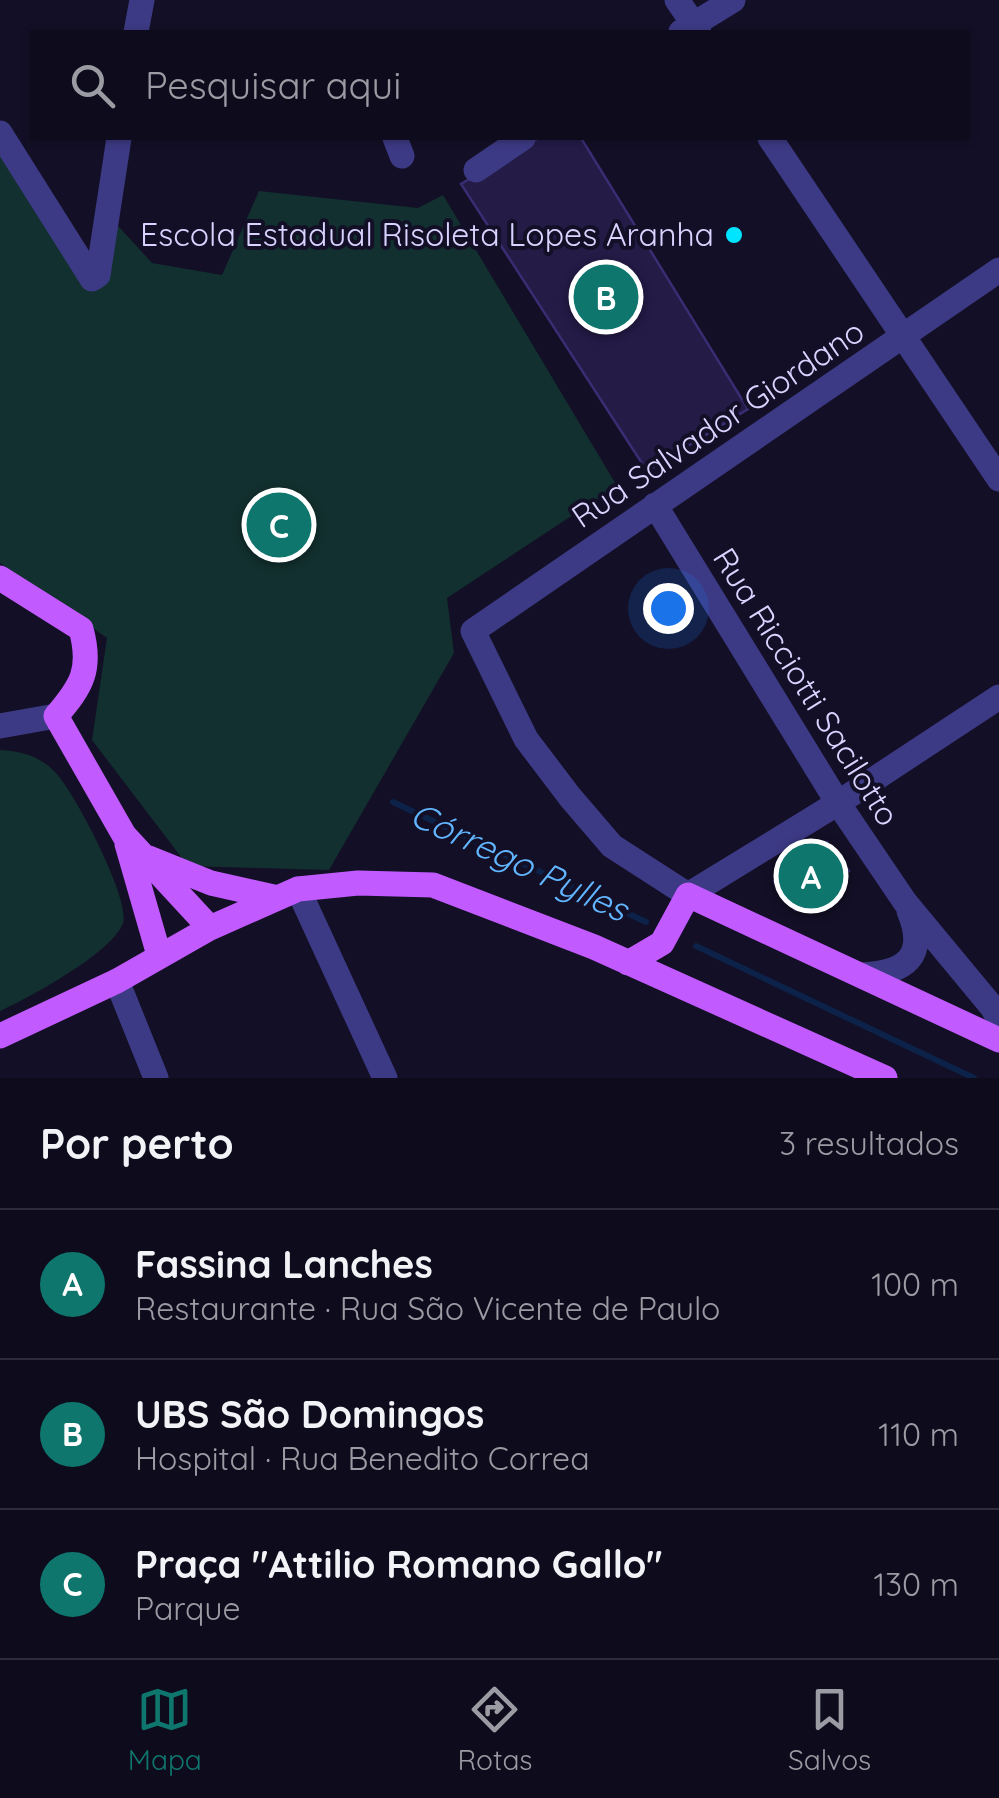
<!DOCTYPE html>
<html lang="pt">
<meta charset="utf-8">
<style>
:root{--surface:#0e0b1c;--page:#1c1929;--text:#f1f3f6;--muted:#9b9ba3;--line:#2e2b3b;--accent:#0f766e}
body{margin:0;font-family:Quicksand,sans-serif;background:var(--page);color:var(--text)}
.you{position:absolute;left:668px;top:608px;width:35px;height:35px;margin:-25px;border:8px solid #fff;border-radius:50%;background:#1a73e8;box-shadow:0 0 0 15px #1a73e833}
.badge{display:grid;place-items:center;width:65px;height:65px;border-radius:50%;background:var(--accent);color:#fff;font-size:32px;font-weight:700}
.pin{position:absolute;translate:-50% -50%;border:5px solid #fff;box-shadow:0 2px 10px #0006}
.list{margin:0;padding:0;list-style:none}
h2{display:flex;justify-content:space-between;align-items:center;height:130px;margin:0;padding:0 40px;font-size:42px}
h2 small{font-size:32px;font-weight:400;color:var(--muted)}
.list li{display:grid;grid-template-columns:65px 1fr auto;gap:30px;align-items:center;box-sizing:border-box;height:150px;padding:0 40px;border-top:2px solid var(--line)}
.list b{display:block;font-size:38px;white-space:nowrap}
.list p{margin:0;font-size:32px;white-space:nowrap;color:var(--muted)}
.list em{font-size:32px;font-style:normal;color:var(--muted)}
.icon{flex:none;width:55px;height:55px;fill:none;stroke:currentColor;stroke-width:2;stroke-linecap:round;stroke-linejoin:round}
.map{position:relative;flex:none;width:999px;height:1078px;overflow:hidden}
.search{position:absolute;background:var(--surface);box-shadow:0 2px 8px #0004;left:30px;right:30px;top:30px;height:110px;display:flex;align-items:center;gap:25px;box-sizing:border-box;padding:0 35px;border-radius:0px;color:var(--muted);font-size:38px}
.sheet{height:580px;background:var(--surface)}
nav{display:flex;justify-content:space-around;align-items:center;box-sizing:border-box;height:140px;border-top:2px solid var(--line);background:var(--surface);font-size:28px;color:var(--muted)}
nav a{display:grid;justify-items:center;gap:5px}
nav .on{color:var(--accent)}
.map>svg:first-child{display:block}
.green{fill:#12302f}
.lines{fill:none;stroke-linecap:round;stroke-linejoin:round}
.stream{stroke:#0c2248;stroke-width:6}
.building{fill:#241b47;stroke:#3b2d73;stroke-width:2.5}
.minor{stroke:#3d3a85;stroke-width:25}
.major{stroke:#c25bff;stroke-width:25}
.poi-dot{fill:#00e5ff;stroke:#130f26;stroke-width:4}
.labels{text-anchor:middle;stroke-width:8;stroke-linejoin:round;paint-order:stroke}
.poi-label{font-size:32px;fill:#d9d4ff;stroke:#130f26;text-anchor:end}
.street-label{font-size:32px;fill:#d9d4ff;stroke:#130f26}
.water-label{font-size:35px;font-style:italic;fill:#62b6ff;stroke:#130f26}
</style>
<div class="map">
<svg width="999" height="1078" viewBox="0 0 999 1078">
<rect width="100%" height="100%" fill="#130f26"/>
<path class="green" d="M0 150 95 291 98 290 109 216 152 263 222 275 259 191 418 208 443 195 617 486 447 598 454 653 329 870 188 866 92 740 107 638 0 563Z
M0 750C21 751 40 756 55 772 74 791 131 900 123 923 113 952 29 998 0 1011Z"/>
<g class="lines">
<path class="stream" d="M393 802 646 922
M696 946 974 1078"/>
</g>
<path class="building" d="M539 138H581L748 409 647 471 461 184Z
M827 842 849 871 795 910 774 881Z"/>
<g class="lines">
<path class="minor" d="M677 0 699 32
M136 32 142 0
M681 32 733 0
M0 133 92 279
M395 138 402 156
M770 138 999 479
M476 170 523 138
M999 270 473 631 526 739 570 797 612 846 688 895 838 803 999 697
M92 279 98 275 119 138
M655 505 838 803 905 902 992 1007 999 1019
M0 726 56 716
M298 889 385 1078
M861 975C905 973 928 957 909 911
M117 981 156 1078"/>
<path class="major" d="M0 578 81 629C92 669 82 686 56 716L124 835 210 928
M127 844 159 955
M149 858 211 883 278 898
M628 963 662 943 688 895 999 1040
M0 1036 117 981 210 928 298 889 358 883 433 885 594 947 885 1078"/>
</g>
<circle class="poi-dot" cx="734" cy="235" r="10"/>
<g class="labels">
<g class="poi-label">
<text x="714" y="246">Escola Estadual Risoleta Lopes Aranha</text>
</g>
<g class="street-label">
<text transform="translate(718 424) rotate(-34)" y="11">Rua Salvador Giordano</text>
<text transform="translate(806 687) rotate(58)" y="11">Rua Ricciotti Sacilotto</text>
</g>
<g class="water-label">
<text transform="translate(519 862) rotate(25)" y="12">Córrego Pylles</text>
</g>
</g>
</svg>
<div class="you"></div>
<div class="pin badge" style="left:811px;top:876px">A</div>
<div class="pin badge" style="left:606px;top:297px">B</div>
<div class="pin badge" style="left:279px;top:525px">C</div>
<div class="search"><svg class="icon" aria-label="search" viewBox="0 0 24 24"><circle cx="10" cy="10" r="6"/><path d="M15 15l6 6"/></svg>Pesquisar aqui</div>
</div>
<section class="sheet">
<h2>Por perto<small>3 resultados</small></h2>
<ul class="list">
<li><span class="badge">A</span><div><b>Fassina Lanches</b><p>Restaurante · Rua São Vicente de Paulo</p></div><em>100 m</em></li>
<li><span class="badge">B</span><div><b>UBS São Domingos</b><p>Hospital · Rua Benedito Correa</p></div><em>110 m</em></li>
<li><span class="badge">C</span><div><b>Praça &quot;Attilio Romano Gallo&quot;</b><p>Parque</p></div><em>130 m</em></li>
</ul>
</section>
<nav>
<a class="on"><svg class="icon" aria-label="map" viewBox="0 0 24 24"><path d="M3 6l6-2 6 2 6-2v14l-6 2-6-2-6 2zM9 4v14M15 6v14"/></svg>Mapa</a>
<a><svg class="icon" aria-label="directions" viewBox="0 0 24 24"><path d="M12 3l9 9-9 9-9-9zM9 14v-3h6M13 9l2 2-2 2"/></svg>Rotas</a>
<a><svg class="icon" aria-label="saved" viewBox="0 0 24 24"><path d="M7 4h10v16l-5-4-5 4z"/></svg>Salvos</a>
</nav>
